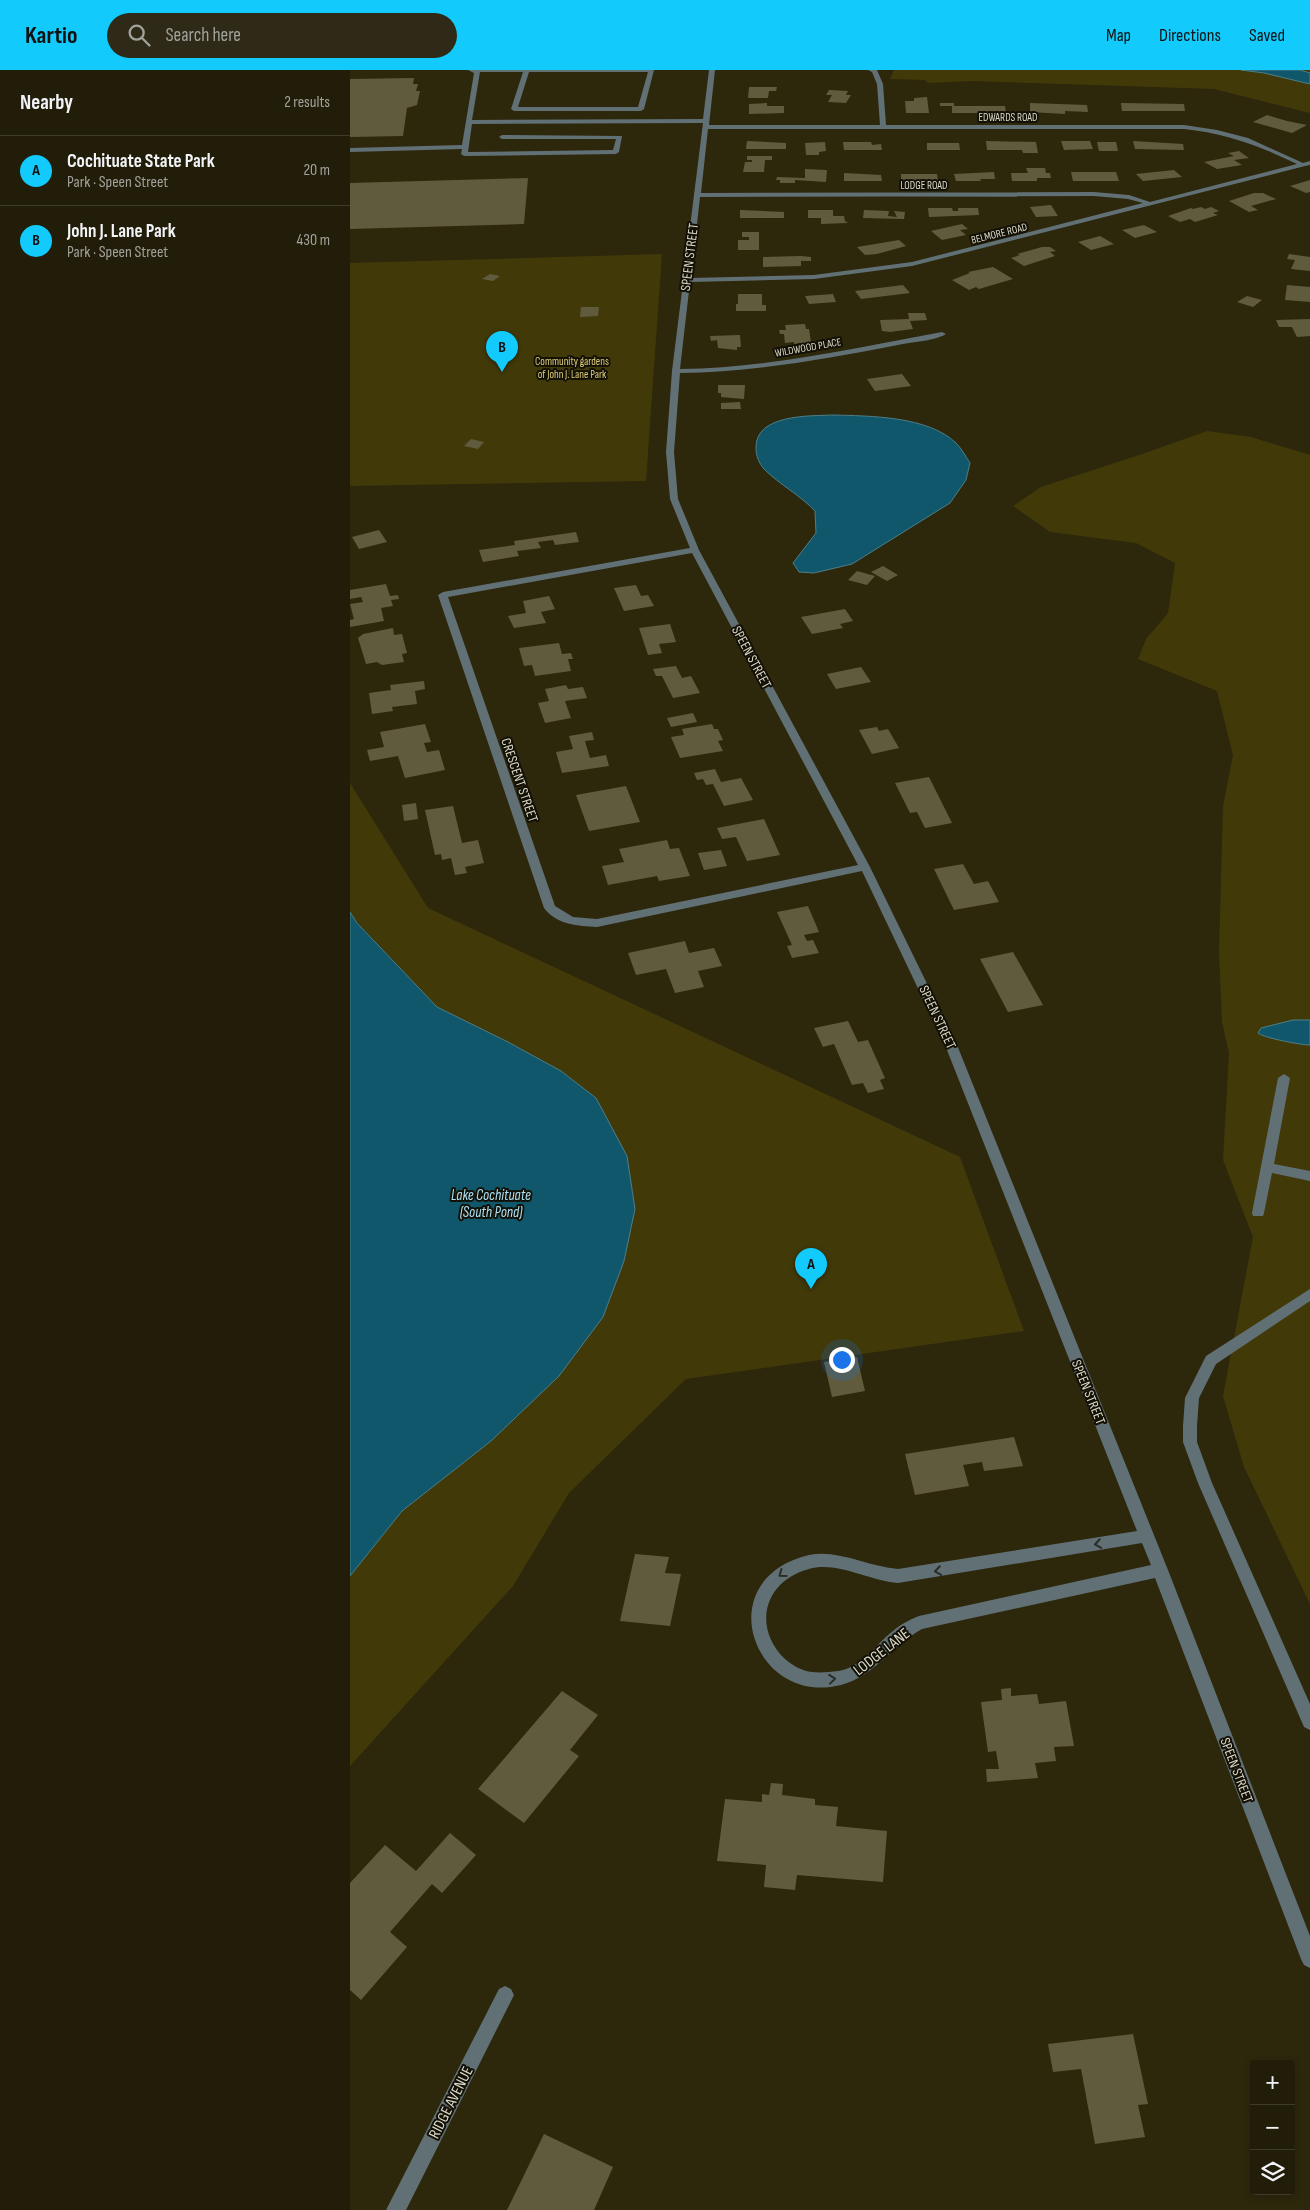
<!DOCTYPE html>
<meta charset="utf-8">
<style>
:root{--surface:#221d09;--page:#2e2a17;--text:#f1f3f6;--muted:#a2a29c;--line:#3f3b2a;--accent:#12cafb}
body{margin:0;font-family:"Sofia Sans Condensed",sans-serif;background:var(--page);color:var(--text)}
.controls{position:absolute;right:15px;bottom:15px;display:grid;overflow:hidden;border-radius:5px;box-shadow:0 2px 8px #0003}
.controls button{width:45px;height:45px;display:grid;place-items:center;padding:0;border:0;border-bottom:1px solid var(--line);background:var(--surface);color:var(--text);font:25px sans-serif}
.you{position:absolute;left:491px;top:1289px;width:18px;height:18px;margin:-12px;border:4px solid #fff;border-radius:50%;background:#1a73e8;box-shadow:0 0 0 8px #1a73e833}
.badge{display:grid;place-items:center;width:32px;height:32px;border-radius:50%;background:var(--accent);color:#111;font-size:16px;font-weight:700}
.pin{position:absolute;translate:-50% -41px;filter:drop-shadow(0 1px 2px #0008)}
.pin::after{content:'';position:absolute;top:26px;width:18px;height:15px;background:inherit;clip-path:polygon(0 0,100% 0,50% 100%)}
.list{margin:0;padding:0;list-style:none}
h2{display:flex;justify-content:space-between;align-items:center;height:65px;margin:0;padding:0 20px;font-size:21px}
h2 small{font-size:16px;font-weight:400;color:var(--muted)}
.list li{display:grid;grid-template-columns:32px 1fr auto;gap:15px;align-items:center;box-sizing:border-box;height:70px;padding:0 20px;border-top:1px solid var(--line)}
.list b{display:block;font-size:19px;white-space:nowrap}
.list p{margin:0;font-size:16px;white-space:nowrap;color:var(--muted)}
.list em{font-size:16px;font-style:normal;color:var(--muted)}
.icon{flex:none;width:28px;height:28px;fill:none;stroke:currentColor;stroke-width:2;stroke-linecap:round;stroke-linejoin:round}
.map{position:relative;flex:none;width:960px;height:2140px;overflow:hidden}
header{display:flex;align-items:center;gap:30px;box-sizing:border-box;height:70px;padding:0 25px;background:var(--accent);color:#111}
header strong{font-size:24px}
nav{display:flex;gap:28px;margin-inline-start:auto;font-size:18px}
.search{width:350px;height:45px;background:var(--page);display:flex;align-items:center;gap:12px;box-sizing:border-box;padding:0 18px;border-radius:28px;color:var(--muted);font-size:19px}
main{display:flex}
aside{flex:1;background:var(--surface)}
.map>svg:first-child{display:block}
.green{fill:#423909}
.water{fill:#10576c;stroke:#4d7e88}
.building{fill:#615b3e}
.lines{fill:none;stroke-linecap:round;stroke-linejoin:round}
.minor{fill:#617075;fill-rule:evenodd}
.oneway{stroke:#2a2d27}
.labels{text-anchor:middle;stroke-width:4;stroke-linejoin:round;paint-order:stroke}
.far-street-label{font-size:11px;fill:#dcd9c9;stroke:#131006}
.far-park-label{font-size:11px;fill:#dccb7a;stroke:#131006}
.street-label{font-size:14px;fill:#dcd9c9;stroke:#131006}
.water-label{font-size:15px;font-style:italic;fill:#abe1f5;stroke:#131006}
.near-street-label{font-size:16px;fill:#dcd9c9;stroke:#131006}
</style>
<header>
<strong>Kartio</strong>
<div class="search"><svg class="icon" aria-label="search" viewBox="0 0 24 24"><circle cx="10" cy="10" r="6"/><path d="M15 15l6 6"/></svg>Search here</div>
<nav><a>Map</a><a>Directions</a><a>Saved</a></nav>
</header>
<main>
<aside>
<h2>Nearby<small>2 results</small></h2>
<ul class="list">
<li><span class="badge">A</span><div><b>Cochituate State Park</b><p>Park · Speen Street</p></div><em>20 m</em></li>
<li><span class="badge">B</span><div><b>John J. Lane Park</b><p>Park · Speen Street</p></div><em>430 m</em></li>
</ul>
</aside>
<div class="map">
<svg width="960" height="2140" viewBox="0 0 960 2140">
<rect width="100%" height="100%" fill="#2d270c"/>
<path class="green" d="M544 0H960V43L864 19 621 11 578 13 575 10 540 9Z
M312 184 296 411 0 416V193Z
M857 361 901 367 960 385V1534L894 1397 873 1326 903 1167 873 1090 879 983 872 952 869 882 873 736 883 685 867 621 788 589 796 569 818 543 825 493 786 473 700 462 663 436 691 417 792 384Z
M0 713 78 838 610 1087 674 1261 336 1309 219 1423 163 1516 0 1696V1506L52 1441 141 1371 246 1028 211 1001 158 972 87 937 7 852 0 842Z"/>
<path class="water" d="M891 0H950L960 3V14L914 3Z
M483 345C520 346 578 346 606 373 612 379 616 387 620 393L616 410 600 433 502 494 464 503 449 502 443 493 466 463 465 441C450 425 430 415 414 399 409 393 406 386 406 378 405 344 460 346 483 345Z
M0 842 7 853 87 937 158 972 211 1001 246 1028 277 1086 285 1139 274 1191 253 1247 209 1306 141 1371 52 1441 0 1506Z
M943 950H960V975C951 975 914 968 908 963L911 958Z"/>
<path class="building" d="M64 8 63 14H68L66 21H70L67 35 57 38 53 66 0 67V9Z
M399 17H427L426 21H419L418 28H398Z
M479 20 498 21 496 25H501L496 33 478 32 482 25H476Z
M577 27 579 43H556L555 31H564V28Z
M417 33V36H434V43L399 44V34Z
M590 33H604V36H655L656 43H602V36H590Z
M680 33 737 35 738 42 715 41V44L680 42Z
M771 33 834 34 835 41H772Z
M917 45 937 51 957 55 942 63 903 52Z
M397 71 436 73V79H396Z
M636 71 686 72 688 83H673L672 80H637Z
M711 71H740L743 79 714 80Z
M783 71 833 74 834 80 785 79Z
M475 72 476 81 469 82V85H456L455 73Z
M493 72H521L522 75 531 74 532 80H494Z
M747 72H766L768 81H749Z
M577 73H609L610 80H577Z
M889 81 899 88 884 90 892 95 867 99 854 92 884 86 878 83Z
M397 86H422V90H415L414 102H393L395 92H402V90H397Z
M676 98H695L696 103H700L701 108H687V111H662L661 103H678Z
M455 99 477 100 476 112 445 110V113H430V110H426L427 107 455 108Z
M824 100 832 107 793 111 786 104Z
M644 102 645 109H630L631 111H606L604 104Z
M721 102H766L769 111H723Z
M494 103 531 105 532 111H494Z
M551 104H587L588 111H551Z
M178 108 174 154 0 159V113Z
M960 110V122L956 123 940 116Z
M904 123H913L926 129 901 136 908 140 899 142 879 131Z
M701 135 708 146 686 147 680 137Z
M851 137 855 139 861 137 869 141 863 143 868 145 845 152 840 149 830 152 818 146 841 138 843 139Z
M578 138H602L603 141H608V138H628L629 145 579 147Z
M390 140 434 142V148H390Z
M458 140H483V146H494L495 151 498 153 471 154V148H458Z
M514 140 539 141 538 146 547 147 544 141 555 142 554 149 513 148Z
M612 154 618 159 610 160 616 165 592 170 581 161Z
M794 155 807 162 785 168 772 160Z
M392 162H409V180H388V170H399V167H392Z
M750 166 764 174 741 180 728 172Z
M549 170 556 176 527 184 515 185 507 177Z
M692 177H700L706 181 700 182 705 186 674 196 661 188 670 185 667 184Z
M939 184 960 187V201L941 199 945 190 937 189Z
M451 186 461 187V191H451V196L413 197V187Z
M643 197 663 209 629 219 626 217 619 220 602 210 620 203 618 202Z
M140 204 150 206 143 211 132 209Z
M553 215 560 223 511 229 505 221Z
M937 215 960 217V232L935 230Z
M388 224H412V235H416V241H386V234H388Z
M483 224 486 232 459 234 455 226Z
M897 226 912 230 903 237 887 232Z
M231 237H249L248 246 230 247Z
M558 243H575L577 250 560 251 563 259 540 262 532 261 530 250 559 249Z
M960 249V266L947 267 942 257H929L926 250Z
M455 254 456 259H459L461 272 444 274V272L435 273 434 264H430L429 260H436L435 255Z
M390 265 391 277H387V280L368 278 367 270 361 271 360 266Z
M552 304 561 316 525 321 517 309Z
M368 315H395L394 329 371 327V323H368Z
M390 332 391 339H371V333Z
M121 369 134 372 128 379 114 376Z
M29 460 37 472 9 479 2 467Z
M226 462 229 472 205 475 203 470 188 472 191 478 167 481 169 486 133 492 129 480 165 475 164 471Z
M533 496 548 505 537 511 521 502Z
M507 501 525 506 517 515 498 510Z
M36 514 40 526 48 525 49 529 41 530 43 536 31 538 34 551 0 557V550L4 549 0 534 13 532 11 527 0 529V520Z
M286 515 291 526 298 525 304 536 274 541 264 518Z
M199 526 205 539 191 542 196 553 164 558 158 546 176 543 173 531Z
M495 539 503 551 490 554 493 558 462 564 451 547Z
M320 554 326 572 309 574 312 583 298 585 289 558Z
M43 558 44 565 52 564 57 583 52 584 54 592 32 595 27 592 16 594 8 568 13 564Z
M209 573 212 584 221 583 223 589H218L221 601 185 606 182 595 174 596 169 578Z
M326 596 332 608 341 606 350 623 323 628 312 606H306L303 599Z
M511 597 521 612 486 619 477 604Z
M74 611 75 619 65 621 67 634 42 637 43 641 22 644 19 623 41 620 40 615Z
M216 615 218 619 233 617 237 628 215 631 221 648 195 653 188 633 199 631 195 619Z
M343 643 347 652 321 657 317 648Z
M75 654 81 672 74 673 77 682 89 680 95 700 55 708 48 686 20 691 17 680 34 677 30 662Z
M362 654 364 659H368L373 670 368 671 373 681 330 688 321 667 334 665 332 659Z
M527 657 529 661 538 659 549 678 522 684 509 660Z
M242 662 244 670 235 671 240 688 256 685 259 696 212 703 206 682 223 679 219 666Z
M365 699 371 712 391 708 403 730 374 736 363 714 356 715 353 709 347 710 344 703Z
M579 707 602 753 575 758 567 742 560 743 545 713Z
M276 716 290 752 239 761 226 725Z
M66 733 68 749 54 751 52 735Z
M103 736 112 773 128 770 134 793 115 797 117 803 105 805 101 788 92 790 91 784 85 785 75 740Z
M414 749 430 785 397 791 386 767 372 769 367 758Z
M317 770 320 779 329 778 340 806 309 811 307 806 258 815 252 796 274 792 269 779Z
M371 780 377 796 354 800 348 783Z
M613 794 624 814 638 811 649 832 604 840 584 799Z
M458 836 469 862 454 865 457 871 463 870 469 883 442 888 437 876 442 875 427 842Z
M335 871 339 883 364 878 372 896 348 901 354 917 325 923 316 899 286 905 278 883Z
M663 882 693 935 658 942 630 889Z
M498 951 508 972 518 970 535 1008 530 1010 534 1019 518 1023 513 1013 502 1015 484 974 473 977 464 958Z
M507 1287 515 1321 482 1327 474 1292Z
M664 1367 673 1396 634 1401 632 1392 613 1395 619 1416 565 1425 555 1384Z
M285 1484 319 1487 315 1503 331 1504 320 1556 270 1551Z
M661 1618V1626L687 1624 689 1634 716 1631 724 1676 704 1677 706 1691 685 1693 688 1708 637 1712 636 1699H649L646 1681 638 1682 631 1632 652 1630 651 1619Z
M212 1621 248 1645 220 1680 229 1686 174 1753 128 1719Z
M421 1713 433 1714 432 1725 465 1729V1735L488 1737 486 1756 537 1761 533 1812 447 1805 445 1820 414 1817 416 1795 367 1791 375 1729 412 1732V1724L419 1725Z
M100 1763 126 1785 92 1823 82 1814 40 1862 57 1877 11 1930 0 1920V1813L35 1775 66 1801Z
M783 1964 798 2034 788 2035 795 2067 745 2074 731 1999 703 2002 698 1974Z
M194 2064 263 2097 244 2140H157Z"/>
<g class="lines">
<path class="minor" d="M118 0H304L294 39 291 41H164L161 39 173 2H130L122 50 353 49 359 0H365L359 55H530L527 14 522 2 518 0H527L533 14 536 55H834L867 60 898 68 953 93 960 91V95L955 96 562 196 464 209 340 212 330 299C419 298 505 278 592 262L596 264C586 271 560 272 548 275 476 289 404 302 330 303L324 382 328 429 349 480 520 797 607 975 818 1500 960 1866V1898L954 1895 951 1889 805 1508 572 1559C542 1575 525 1606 491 1615 403 1637 358 1509 459 1485 488 1479 519 1497 548 1499L787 1461 595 975 512 801 247 857C228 856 207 855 194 838L88 525 93 522 340 478 320 429 316 382 322 301 353 53 122 54 118 82 263 80 266 69H152L149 67 152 65 272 66 269 82 266 84 114 86 111 84 112 79 0 82V78L112 75 124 3ZM179 2H298L288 37H168ZM358 59H834C875 63 910 76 947 94L800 132 779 125 744 122 351 123ZM744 126 778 129 793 133 562 192 464 205 341 208 350 127ZM342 483 508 795 247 849 223 847 205 836 98 527ZM792 1473 801 1495 569 1546C559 1550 551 1554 543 1561 526 1574 511 1598 488 1601 480 1602 470 1603 462 1602 452 1601 442 1595 435 1589 402 1557 414 1511 459 1499 487 1491 519 1511 548 1513Z
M934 1004 940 1008 924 1094 960 1101V1111L922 1103 914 1143 913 1146H903L902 1143 928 1008Z
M960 1219V1231L866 1294 849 1328 847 1356V1372L862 1413 960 1634V1660L954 1657 848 1413 833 1372V1356L835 1328 856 1286Z
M155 1916 161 1919 164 1925 161 1931 56 2140H36L149 1919Z"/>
</g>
<defs><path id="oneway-chevron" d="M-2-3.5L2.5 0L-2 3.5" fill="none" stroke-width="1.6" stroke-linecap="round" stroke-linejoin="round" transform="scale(1.25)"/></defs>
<g class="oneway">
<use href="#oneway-chevron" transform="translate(748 1474) rotate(171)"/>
<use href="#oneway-chevron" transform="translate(588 1501) rotate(171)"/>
<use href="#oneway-chevron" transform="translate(432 1504) rotate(144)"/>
<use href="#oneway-chevron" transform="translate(482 1609) rotate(-6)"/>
</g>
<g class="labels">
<g class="far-street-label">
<text x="658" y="51">EDWARDS ROAD</text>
<text x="574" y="119">LODGE ROAD</text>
<text transform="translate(649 163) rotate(-14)" y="4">BELMORE ROAD</text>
<text transform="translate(458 277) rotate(-10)" y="4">WILDWOOD PLACE</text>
</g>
<g class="far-park-label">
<text x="222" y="295">Community gardens<tspan x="222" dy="13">of John J. Lane Park</tspan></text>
</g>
<g class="street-label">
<text transform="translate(339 187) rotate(-83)" y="5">SPEEN STREET</text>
<text transform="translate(402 587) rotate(62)" y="5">SPEEN STREET</text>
<text transform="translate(170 710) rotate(71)" y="5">CRESCENT STREET</text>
<text transform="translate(588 947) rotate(65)" y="5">SPEEN STREET</text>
<text transform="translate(739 1322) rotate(68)" y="5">SPEEN STREET</text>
<text transform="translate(887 1700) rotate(69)" y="5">SPEEN STREET</text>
</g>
<g class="water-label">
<text x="141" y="1130">Lake Cochituate<tspan x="141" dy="17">(South Pond)</tspan></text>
</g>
<g class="near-street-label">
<text transform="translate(531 1581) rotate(-38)" y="6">LODGE LANE</text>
<text transform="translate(100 2032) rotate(-63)" y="6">RIDGE AVENUE</text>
</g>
</g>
</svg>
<div class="controls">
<button>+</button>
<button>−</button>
<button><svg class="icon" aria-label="layers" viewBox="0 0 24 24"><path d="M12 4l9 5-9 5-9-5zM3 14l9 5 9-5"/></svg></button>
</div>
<div class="you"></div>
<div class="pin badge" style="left:461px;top:1219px">A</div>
<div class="pin badge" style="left:152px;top:302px">B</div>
</div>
</main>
